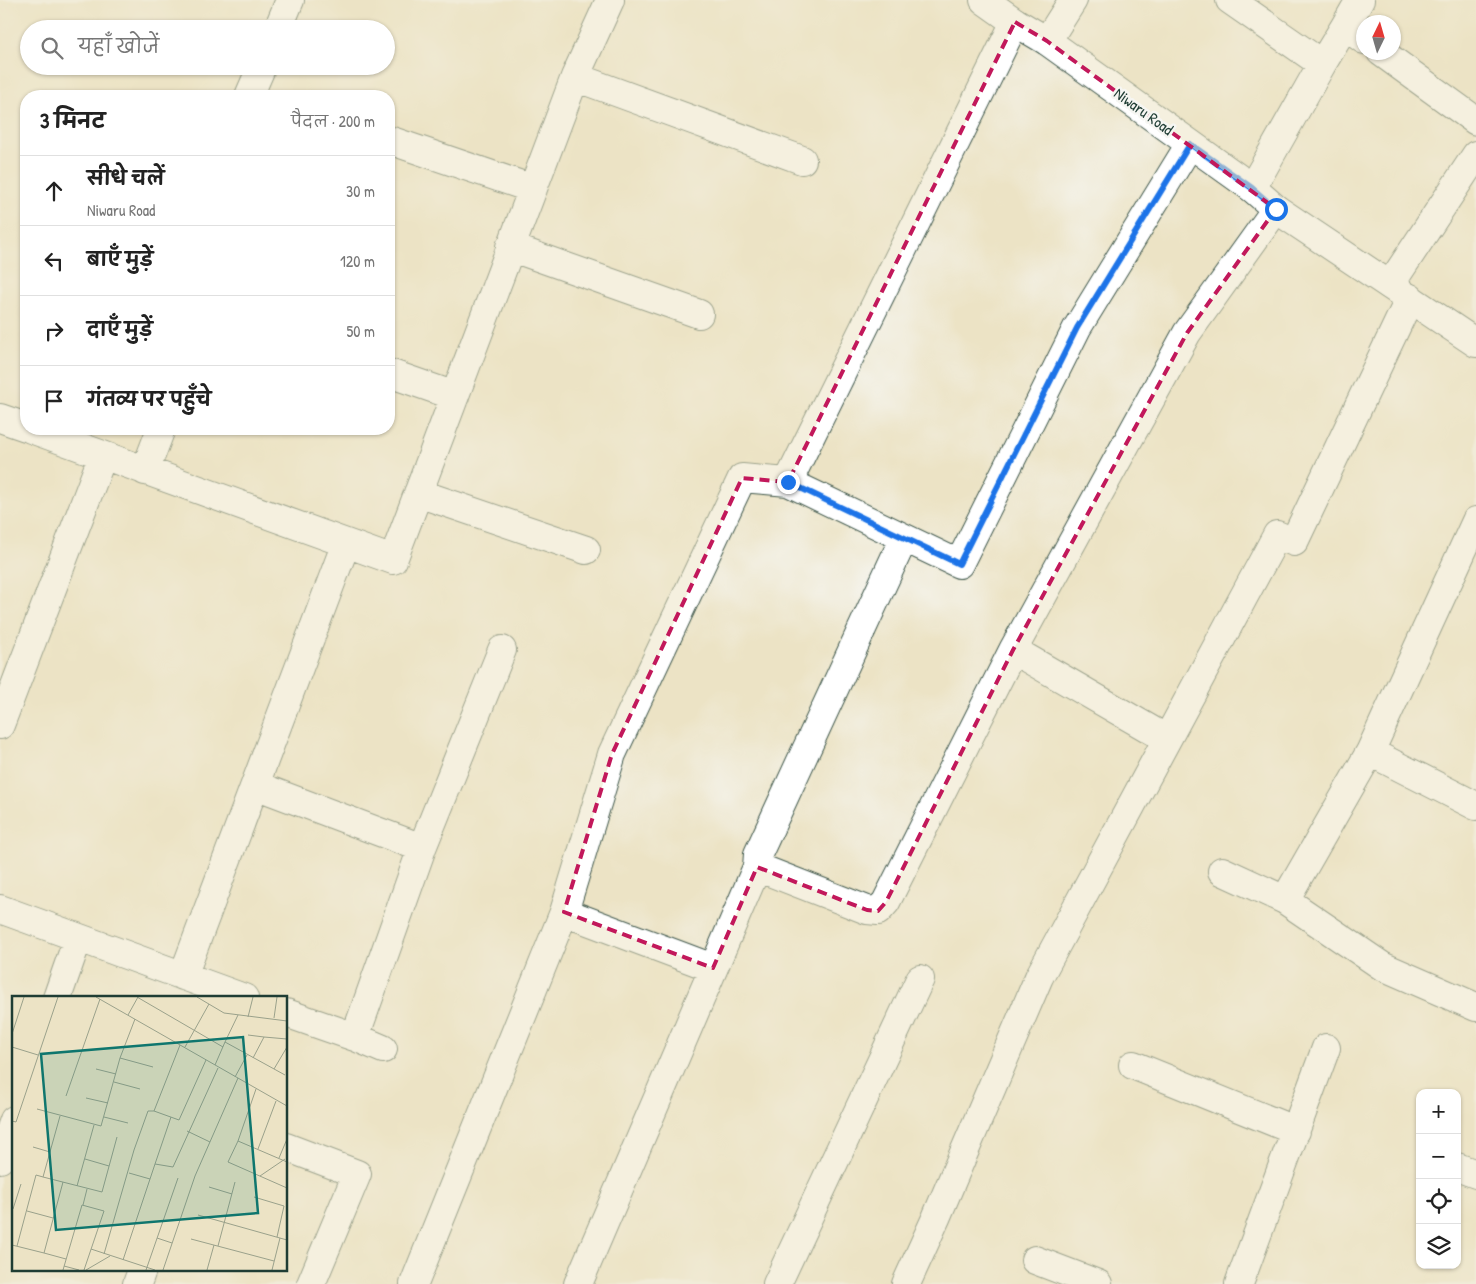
<!DOCTYPE html>
<html lang="hi">
<meta charset="utf-8">
<style>
:root{--surface:#fff;--page:#f6f6f6;--text:#222;--muted:#767676;--line:#e0e0e0}
body{margin:0;font-family:"Patrick Hand","Playpen Sans Deva",sans-serif;background:var(--page);color:var(--text)}
.controls{position:absolute;right:15px;bottom:15px;display:grid;overflow:hidden;border-radius:10px;box-shadow:0 1px 4px #0004}
.controls button{width:45px;height:45px;display:grid;place-items:center;padding:0;border:0;border-bottom:1px solid var(--line);background:var(--surface);color:var(--text);font:25px sans-serif}
.compass{position:absolute;left:1356px;top:15px;width:45px;height:45px;border-radius:50%;background:var(--surface);box-shadow:0 1px 4px #0004;rotate:5deg}
.stop{position:absolute;width:15px;height:15px;margin:-11px;border:4px solid #1a73e8;border-radius:50%;background:#fff}
.stop.end{background:#1a73e8;border-color:#fff;box-shadow:0 1px 5px #0008}
.list{margin:0;padding:0;list-style:none}
h2{display:flex;justify-content:space-between;align-items:center;height:65px;margin:0;padding:0 20px;font-size:21px}
h2 small{font-size:16px;font-weight:400;color:var(--muted)}
.list li{display:grid;grid-template-columns:32px 1fr auto;gap:15px;align-items:center;box-sizing:border-box;height:70px;padding:0 20px;border-top:1px solid var(--line)}
.list b{display:block;font-size:19px;white-space:nowrap}
.list p{margin:0;font-size:16px;white-space:nowrap;color:var(--muted)}
.list em{font-size:16px;font-style:normal;color:var(--muted)}
.icon{flex:none;width:28px;height:28px;fill:none;stroke:currentColor;stroke-width:2;stroke-linecap:round;stroke-linejoin:round}
.map{position:relative;flex:none;width:1476px;height:1284px;overflow:hidden}
.search{position:absolute;background:var(--surface);box-shadow:0 1px 4px #0004;left:20px;top:20px;width:375px;height:55px;display:flex;align-items:center;gap:12px;box-sizing:border-box;padding:0 18px;border-radius:28px;color:var(--muted);font-size:19px}
.panel{position:absolute;background:var(--surface);box-shadow:0 1px 4px #0004;left:20px;top:90px;width:375px;height:345px;border-radius:20px}
.map>svg:first-child{display:block}
.lines{fill:none;stroke-linecap:round;stroke-linejoin:round}
.street-casing{stroke:#3e564a;stroke-width:30}
.secondary-casing{stroke:#3e564a;stroke-width:30}
.street{stroke:#fff;stroke-width:28}
.secondary{stroke:#fff;stroke-width:28}
.route{stroke:#1a73e8;stroke-width:6}
.marked{fill:none;stroke:#c2185b;stroke-width:4;stroke-dasharray:10 6;stroke-linejoin:round}
.labels{text-anchor:middle;stroke-width:5;stroke-linejoin:round;paint-order:stroke}
.street-label{font-size:16px;fill:#1f3d34;stroke:#f6f6f2}
.inset-road{fill:none;stroke:#9aa18b;stroke-width:1}
.view{fill:#0f766e;fill-opacity:0.15;stroke:#0f766e;stroke-width:2.5}
.inset-edge{fill:none;stroke:#1f3d34;stroke-width:2.5}
</style>
<div class="map">
<svg width="1476" height="1284" viewBox="0 0 1476 1284">
<rect width="100%" height="100%" fill="#f6f6f2"/>
<filter id="ink" filterUnits="userSpaceOnUse"><feTurbulence type="fractalNoise" baseFrequency=".02" numOctaves="2"/><feDisplacementMap in="SourceGraphic" scale="10" xChannelSelector="R" yChannelSelector="G"/><feConvolveMatrix kernelMatrix="1 2 1 2 8 2 1 2 1" color-interpolation-filters="sRGB"/></filter>
<filter id="wash" filterUnits="userSpaceOnUse"><feTurbulence type="fractalNoise" baseFrequency=".0096" numOctaves="4" result="noise"/><feDisplacementMap in="SourceGraphic" scale="20" xChannelSelector="R" yChannelSelector="G"/><feGaussianBlur stdDeviation="1.12" result="paint"/><feColorMatrix in="noise" values="0 0 0 0 0 0 0 0 0 0 0 0 0 0 0 0 0 1.4 0 .05"/><feComposite in="paint" operator="in"/></filter>
<g filter="url(#wash)">
<rect width="100%" height="100%" fill="#ece3c5"/>
</g>
<g filter="url(#ink)">
<g class="lines">
<defs>
<path id="street" d="M1230 0 1322 64
M1015 22 788 482 959 564 1077 328 1190 144
M1345 26 1360 0
M278 29 290 0
M1047 41 1073 0
M1381 52 1476 121
M575 77 802 160
M249 96 262 66
M392 141 533 189
M1252 188 1322 64 1345 26 1364 40
M510 247 699 314
M1390 285 1476 155
M389 373 455 396
M0 418 26 427
M31 429 393 560 575 77 610 0
M145 471 161 429
M418 493 586 550
M1013 650 1167 739
M0 725 103 455
M1370 752 1476 521
M255 785 422 848
M1476 806 1370 752 1285 900 1382 966 1476 1007
M757 867 758 854 904 538
M1222 871 1285 900
M0 909 244 998
M564 912 713 968
M183 976 346 543
M57 998 78 938
M286 1013 355 1037 422 848 502 650
M355 1037 383 1049
M1133 1065 1296 1131
M286 1147 357 1174 311 1284
M0 1159 14 1120
M1457 1167 1476 1174
M1035 1260 1098 1284
M137 1284 142 1270
M414 1284 564 912 612 754 742 478 788 482
M578 1284 757 867 867 910 878 911 886 902 1013 650 1187 333 1276 209
M777 1284 920 979
M906 1284 936 1218 1039 977 1277 535 1294 542 1410 298
M1239 1284 1326 1048"/>
<path id="secondary" d="M984 0 1015 22 1047 41 1252 188 1276 209 1476 343"/>
</defs>
<use href="#street" class="street-casing"/>
<use href="#secondary" class="secondary-casing"/>
<use href="#street" class="street"/>
<use href="#secondary" class="secondary"/>
</g>
</g>
<g class="lines" filter="url(#ink)">
<path class="route" d="M788 482 959 564 1077 328 1190 144 1252 188 1276 209"/>
</g>
<path d="M0 0H1476V1284H0ZM1015 22 1047 41 1276 209 1187 333 1013 650 886 902 878 911 867 910 757 867 713 968 564 912 612 754 742 478 788 482Z" fill="#ece3c5" fill-opacity=".55" fill-rule="evenodd"/>
<path class="marked" d="M1015 22 1047 41 1276 209 1187 333 1013 650 886 902 878 911 867 910 757 867 713 968 564 912 612 754 742 478 788 482Z"/>
<g class="labels">
<g class="street-label">
<text transform="translate(1144 111) rotate(36)" y="6">Niwaru Road</text>
</g>
</g>
<g transform="translate(12 996)">
<rect width="275" height="275" fill="#ece3c5"/>
<path class="inset-road" d="M84 1 275 110M125 1 211 51M185 1 212 17 275 25M116 19 126 1M236 21 241 1M262 22 265 1M0 38 12 1M236 39 252 41M213 46 226 19M168 49 142 115 167 124 194 64M0 51 26 59M173 51 197 8M108 62 141 71M241 62 252 41 275 43M203 69 213 46 273 79M84 73 104 78M262 73 275 51M223 81 235 59M102 86 128 93M54 100 88 3M74 102 96 107M25 113 89 130 108 62 123 23M48 120 31 181 90 196 105 141M92 121 116 127M0 125 4 126 46 1M175 135 198 146M226 145 244 93M21 151 38 156M246 153 264 105M267 162 275 143M73 163 97 170M275 166 226 145 216 166 275 192M143 168 159 121M117 177 138 183M248 180 273 163M65 190 82 129M197 191 220 198M242 201 272 210 265 241M71 209 75 193M1 213 9 188M15 215 41 222M186 219 275 244M145 242 160 247M179 243 262 265M0 249 32 257 51 186M5 250 24 179 31 181M206 250 223 186M79 253 143 274M32 257 54 263M92 258 122 154 136 115H142M111 264 143 168 161 171 206 72M52 270 67 274M51 274 70 209 92 215 72 274M74 274 98 260M134 274 166 182M151 274 183 180 226 82M195 274 202 249M260 274 268 242"/>
<path class="view" d="M231 41 246 217 44 234 29 58Z"/>
<rect width="275" height="275" class="inset-edge"/>
</g>
</svg>
<div class="controls">
<button>+</button>
<button>−</button>
<button><svg class="icon" aria-label="locate" viewBox="0 0 24 24"><circle cx="12" cy="12" r="6"/><path d="M12 2v4M12 18v4M2 12h4M18 12h4"/></svg></button>
<button><svg class="icon" aria-label="layers" viewBox="0 0 24 24"><path d="M12 4l9 5-9 5-9-5zM3 14l9 5 9-5"/></svg></button>
</div>
<svg class="compass" viewBox="-18 -18 36 36"><path d="M0-13l5 13h-10z" fill="#e53935"/><path d="M0 13l5-13h-10z" fill="#767676"/></svg>
<div class="stop" style="left:1276px;top:209px"></div>
<div class="stop end" style="left:788px;top:482px"></div>
<div class="search"><svg class="icon" aria-label="search" viewBox="0 0 24 24"><circle cx="10" cy="10" r="6"/><path d="M15 15l6 6"/></svg>यहाँ खोजें</div>
<section class="panel">
<h2>3 मिनट<small>पैदल · 200 m</small></h2>
<ul class="list">
<li><svg class="icon" aria-label="ahead" viewBox="0 0 24 24"><path d="M12 20V5M6 11l6-6 6 6"/></svg><div><b>सीधे चलें</b><p>Niwaru Road</p></div><em>30 m</em></li>
<li><svg class="icon" aria-label="left" viewBox="0 0 24 24"><path d="M17 20v-9H6M10 6l-5 5 5 5"/></svg><div><b>बाएँ मुड़ें</b></div><em>120 m</em></li>
<li><svg class="icon" aria-label="right" viewBox="0 0 24 24"><path d="M7 20v-9h11M14 6l5 5-5 5"/></svg><div><b>दाएँ मुड़ें</b></div><em>50 m</em></li>
<li><svg class="icon" aria-label="arrive" viewBox="0 0 24 24"><path d="M6 21V4h12l-3 4 3 4H6"/></svg><div><b>गंतव्य पर पहुँचे</b></div></li>
</ul>
</section>
</div>
